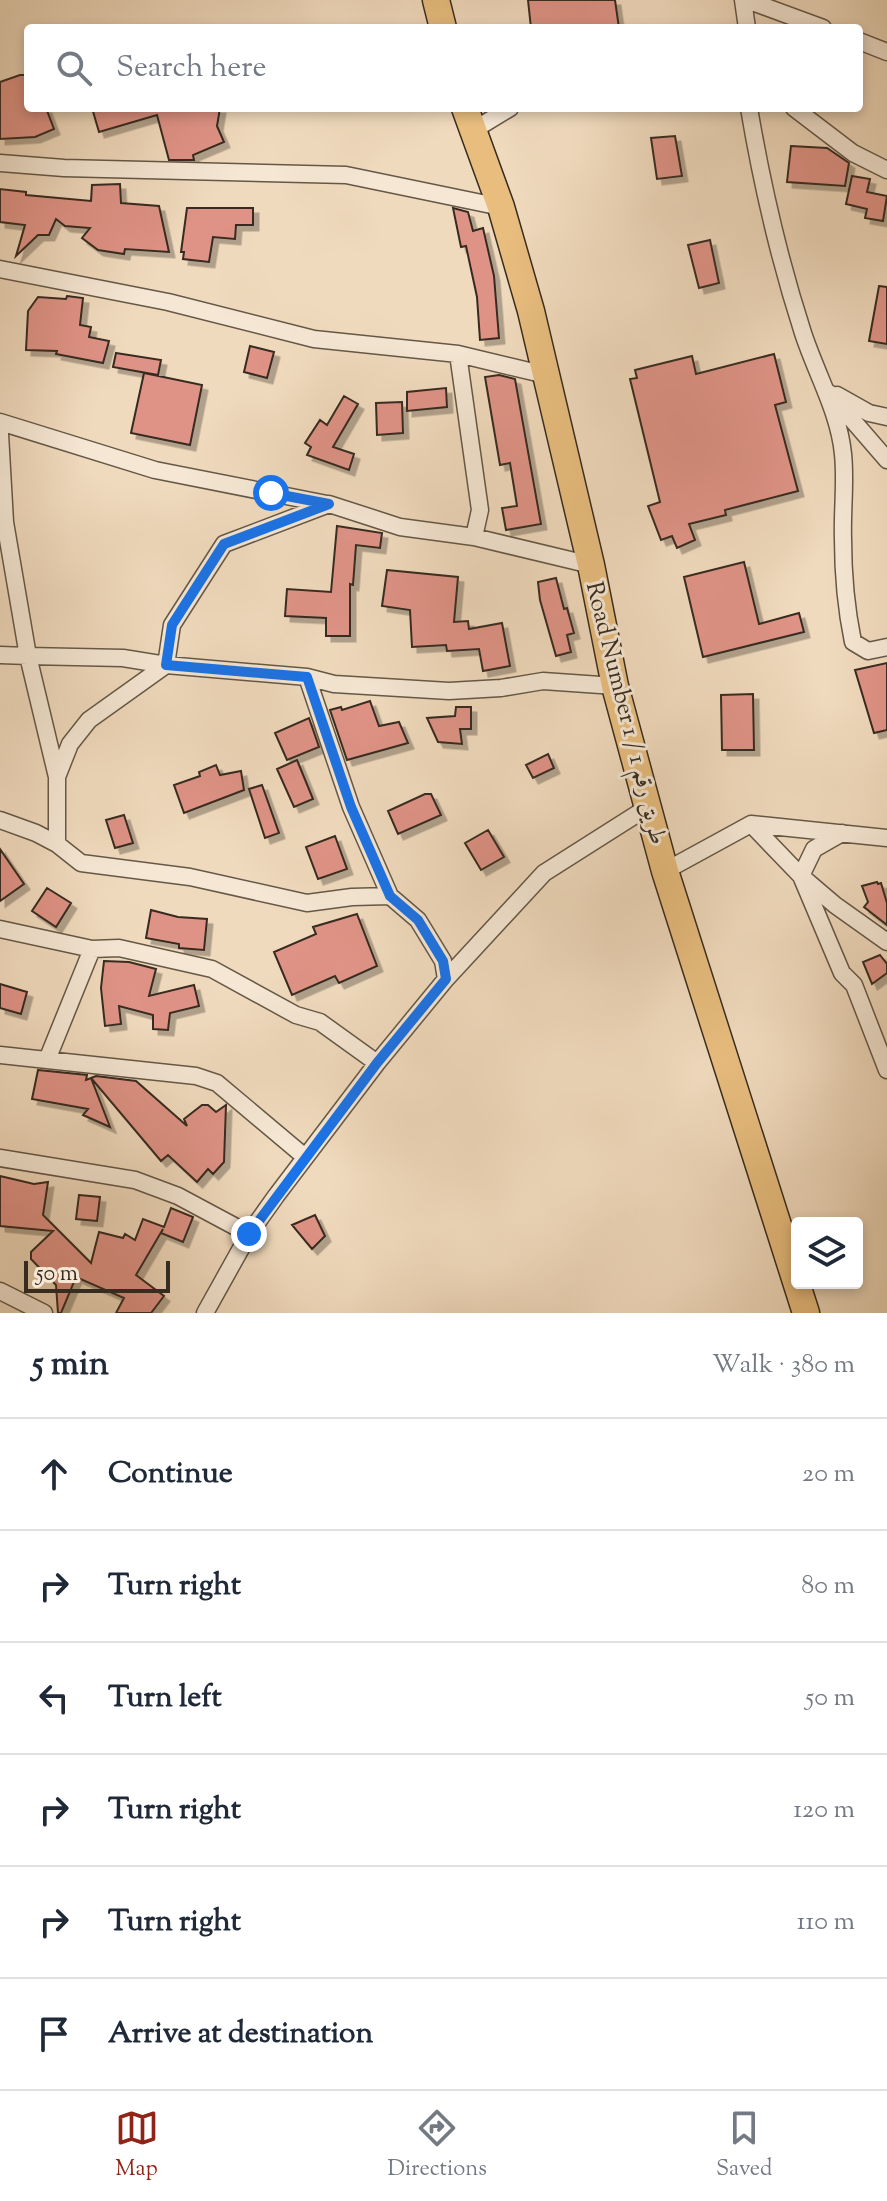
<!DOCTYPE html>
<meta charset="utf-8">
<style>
:root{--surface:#fff;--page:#f2f2f3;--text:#1f2937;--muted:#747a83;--line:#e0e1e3;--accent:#8f2418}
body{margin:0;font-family:"Sorts Mill Goudy",Amiri,serif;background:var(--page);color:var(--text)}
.controls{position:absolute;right:24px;bottom:24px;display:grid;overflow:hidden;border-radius:8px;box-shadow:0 4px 12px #0003}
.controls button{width:72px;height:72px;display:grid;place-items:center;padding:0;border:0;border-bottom:2px solid var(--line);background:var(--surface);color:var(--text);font:40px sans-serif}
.scale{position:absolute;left:24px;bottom:20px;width:146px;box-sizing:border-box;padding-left:8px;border:4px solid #372c20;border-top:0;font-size:22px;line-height:28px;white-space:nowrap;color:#372c20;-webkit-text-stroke:6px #f5e7d4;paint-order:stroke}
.stop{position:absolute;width:24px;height:24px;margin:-18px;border:6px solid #1a73e8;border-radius:50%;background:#fff}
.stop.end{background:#1a73e8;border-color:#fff;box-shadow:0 2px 8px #0008}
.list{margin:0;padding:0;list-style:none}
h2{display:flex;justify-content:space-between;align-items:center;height:104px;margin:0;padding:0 32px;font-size:34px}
h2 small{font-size:26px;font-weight:400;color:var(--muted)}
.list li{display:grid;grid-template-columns:52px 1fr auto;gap:24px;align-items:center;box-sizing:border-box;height:112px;padding:0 32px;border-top:2px solid var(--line)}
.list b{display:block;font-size:30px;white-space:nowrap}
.list em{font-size:26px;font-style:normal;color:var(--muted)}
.icon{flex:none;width:44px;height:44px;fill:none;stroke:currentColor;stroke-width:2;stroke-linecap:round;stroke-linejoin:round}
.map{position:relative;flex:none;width:887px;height:1313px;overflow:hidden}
.search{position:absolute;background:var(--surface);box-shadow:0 4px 12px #0003;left:24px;right:24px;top:24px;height:88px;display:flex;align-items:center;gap:20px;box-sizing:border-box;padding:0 28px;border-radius:8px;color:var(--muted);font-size:30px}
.sheet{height:776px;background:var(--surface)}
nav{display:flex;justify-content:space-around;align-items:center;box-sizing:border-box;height:112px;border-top:2px solid var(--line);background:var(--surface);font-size:22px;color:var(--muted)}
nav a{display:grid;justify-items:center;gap:4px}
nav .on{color:var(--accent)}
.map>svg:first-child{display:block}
.building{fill:#df9386;stroke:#372c20;stroke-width:2;filter:url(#shadow)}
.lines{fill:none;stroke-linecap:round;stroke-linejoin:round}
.minor-casing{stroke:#655847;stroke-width:19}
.trunk-casing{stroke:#372c20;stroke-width:29}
.minor{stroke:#f5e7d4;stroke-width:16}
.trunk{stroke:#e8bd7e;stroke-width:26}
.route{stroke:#1a73e8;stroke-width:10}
.labels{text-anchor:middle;stroke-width:6;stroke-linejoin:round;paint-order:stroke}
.street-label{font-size:24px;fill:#372c20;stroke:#f5e7d4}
</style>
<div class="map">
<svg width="887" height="1313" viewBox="0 0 887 1313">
<defs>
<filter id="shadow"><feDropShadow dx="5.5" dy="5.5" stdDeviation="0" flood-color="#0004"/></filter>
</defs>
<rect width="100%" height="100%" fill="#f0dabd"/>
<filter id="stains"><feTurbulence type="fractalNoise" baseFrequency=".0025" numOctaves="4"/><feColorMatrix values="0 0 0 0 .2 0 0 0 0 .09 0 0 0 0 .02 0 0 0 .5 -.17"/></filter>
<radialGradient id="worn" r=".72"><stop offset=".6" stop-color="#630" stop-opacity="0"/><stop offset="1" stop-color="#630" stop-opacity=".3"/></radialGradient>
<path class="building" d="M528 0H615L619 28H531Z
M20 75H28V108H46L54 129 35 137 0 139V82Z
M92 108H220L217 126 224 142 193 155 194 160H169L157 115 99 132Z
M675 136 682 176 657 179 651 138Z
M791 146 827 148 849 163 845 186 787 182Z
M852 176 870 179 867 192 887 196 883 221 865 218 867 209 846 204Z
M120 184 121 203 159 206 169 252 125 249 124 254 98 250 82 238 90 228 65 226 56 219 49 235H38L16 256 25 225 0 222V189L26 192V195L91 201 92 185Z
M187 208H253V225H236L235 239 213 237 209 262 183 259 184 252H181Z
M453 208 468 212 473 231 483 228 494 276 499 338 480 340 477 297 466 246 461 247Z
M710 240 719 283 699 288 688 245Z
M879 286 887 287V344L869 341Z
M67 296 83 298 80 325 91 327 89 337 109 341 103 363 56 354 57 351 26 350 28 311 38 297 66 299Z
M250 346 274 352 267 378 244 372Z
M116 353 161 360 158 375 113 367Z
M774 354 786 402 775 405 798 491 725 510 726 515 689 524 695 540 677 548 672 536 661 540 648 506 660 502 630 379 637 378 635 370 692 356 696 374Z
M144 373 202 385 190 445 131 433Z
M499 375 515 379 541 524 506 530 502 508 517 506 510 463 500 465 485 377Z
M446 388 447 407 407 411V392Z
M344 396 358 404 333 447 354 454 349 470 307 455 311 447 305 443 320 420 327 425Z
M402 402 403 433 377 435 376 403Z
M337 526 382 533 380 548 356 545 353 585 350 584V636H326V618L285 616 287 589 331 592Z
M744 562 759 624 799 613 804 632 703 657 684 577Z
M387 570 458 577 454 622 468 621 469 629 502 623 510 666 483 671 479 649 447 651 446 645 412 647 410 610 382 606Z
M556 578 564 609 567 608 574 633 567 635 571 652 556 656 540 600 538 582Z
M887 663V730L874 733 855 670Z
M753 694 754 750H722L721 695Z
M370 701 379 726 399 722 408 743 347 760 330 710 341 707 342 710Z
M456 707H471V729H460L462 744 438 742 427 718 455 716Z
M309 718 319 747 287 760 275 733Z
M548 754 554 768 533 778 526 765Z
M297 760 313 799 294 807 277 769Z
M216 765 220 775 241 771 244 790 184 813 174 785 200 776 199 772Z
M262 785 279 833 265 838 249 789Z
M425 794H431L441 815 398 834 388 811Z
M124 815 133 843 115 848 106 820Z
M488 830 504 857 481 870 465 843Z
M335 836 347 869 318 879 306 847Z
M0 849 24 884 0 901Z
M877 882 878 884 881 883 887 903V925L864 907 868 902 862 886Z
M47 888 71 903 56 927 32 911Z
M151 910 178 917 207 919 204 950 179 948V944L146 938Z
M357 914 377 966 339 983 335 976 292 995 274 952 316 934 313 927Z
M880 955 887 964V973L872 984 863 962Z
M104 961 129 962 156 969 149 996 194 985 199 1006 170 1013 168 1030 153 1029V1015L119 1006 121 1024 105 1026 101 988Z
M0 984 27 992 21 1014 0 1008Z
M38 1070 87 1075 86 1080 91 1078 110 1127 83 1115 88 1109 32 1099Z
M96 1076 136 1081 187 1126 184 1119 202 1105H208L216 1112 226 1105 224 1162 213 1174 208 1169 197 1182 168 1155 161 1161 91 1078Z
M0 1176 34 1184 48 1182 43 1215 91 1263 99 1232 123 1238 125 1234 135 1240 143 1219 164 1227 171 1208 193 1217 183 1242 161 1233 163 1229 136 1275 164 1296 151 1313H116L124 1298 76 1277 61 1313H58L56 1285 31 1259V1252L53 1231 0 1226Z
M79 1195 100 1197 97 1221 76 1219Z
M315 1215 325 1236 312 1249 292 1225Z"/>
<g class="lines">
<defs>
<path id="minor" d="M743 0 747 28
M747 0 823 28
M859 41 887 52
M749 108C762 185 779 259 803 333 816 373 839 412 843 454 846 482 842 511 843 539 843 574 846 608 853 642L868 651 887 647
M794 108 853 153 887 170
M472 131 510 108
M0 163 64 168 346 175 501 207
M0 269 168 302 314 339 458 354 546 375
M458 354 480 510 474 537
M829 393 887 460
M837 395 869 413 887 417
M0 422 155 470 327 504
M0 434 5 522 28 656 123 658 166 665 307 677 334 684 449 691 501 688 543 681 615 686
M0 655 28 656 57 777V844
M307 677 351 807 390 896 418 920 443 961 446 979
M57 777 70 744 89 720 166 665 172 625 224 544 329 504 400 527 474 537 591 565
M0 820 36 833 57 844 81 863 190 877 307 903 352 897 390 896
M751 824 801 876 835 905 887 942
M842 833 814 849 801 876 842 973 854 985 887 1070
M665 871 751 824 887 838
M0 929 92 949 119 948 212 969 296 1015 320 1022 377 1063
M0 1055 196 1076 217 1083 305 1157
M47 1060 92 949
M0 1158 135 1180 178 1196 249 1234
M0 1291 44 1313
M205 1313 249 1234 276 1196 377 1063 446 979 544 873 648 807"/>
<path id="trunk" d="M436 0 443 28
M465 108 501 207 531 311 591 565 615 686 665 871 806 1313"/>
</defs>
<use href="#minor" class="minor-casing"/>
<use href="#trunk" class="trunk-casing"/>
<use href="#minor" class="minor"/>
<use href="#trunk" class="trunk"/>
</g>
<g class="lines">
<path class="route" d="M249 1234 377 1063 446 979 443 961 418 920 390 896 351 807 307 677 166 665 172 625 224 544 329 504 271 493"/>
</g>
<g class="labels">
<g class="street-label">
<text transform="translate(627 713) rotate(76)" y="8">Road Number 1 / طريق رقم 1</text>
</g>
</g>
<rect width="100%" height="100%" filter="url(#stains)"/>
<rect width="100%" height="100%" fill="url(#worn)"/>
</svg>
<div class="controls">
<button><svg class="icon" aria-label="layers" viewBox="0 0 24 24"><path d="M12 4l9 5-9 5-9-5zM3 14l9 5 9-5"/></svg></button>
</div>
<div class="scale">50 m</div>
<div class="stop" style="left:271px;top:493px"></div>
<div class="stop end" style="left:249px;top:1234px"></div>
<div class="search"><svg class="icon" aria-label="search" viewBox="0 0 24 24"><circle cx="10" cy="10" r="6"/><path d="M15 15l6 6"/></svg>Search here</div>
</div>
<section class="sheet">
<h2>5 min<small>Walk · 380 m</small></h2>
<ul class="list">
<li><svg class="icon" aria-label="ahead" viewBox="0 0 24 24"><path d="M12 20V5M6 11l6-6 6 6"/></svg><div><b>Continue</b></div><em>20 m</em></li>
<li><svg class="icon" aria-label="right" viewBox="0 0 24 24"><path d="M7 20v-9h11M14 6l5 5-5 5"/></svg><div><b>Turn right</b></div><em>80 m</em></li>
<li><svg class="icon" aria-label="left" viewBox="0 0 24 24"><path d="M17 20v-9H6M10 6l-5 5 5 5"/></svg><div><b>Turn left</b></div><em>50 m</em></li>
<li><svg class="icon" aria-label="right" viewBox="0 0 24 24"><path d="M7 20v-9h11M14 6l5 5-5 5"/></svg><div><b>Turn right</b></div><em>120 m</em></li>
<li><svg class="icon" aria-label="right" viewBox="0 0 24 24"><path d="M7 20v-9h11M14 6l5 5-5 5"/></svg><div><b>Turn right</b></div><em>110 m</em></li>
<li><svg class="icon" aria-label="arrive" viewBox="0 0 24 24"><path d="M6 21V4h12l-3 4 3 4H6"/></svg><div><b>Arrive at destination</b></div></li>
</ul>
</section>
<nav>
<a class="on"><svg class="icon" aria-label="map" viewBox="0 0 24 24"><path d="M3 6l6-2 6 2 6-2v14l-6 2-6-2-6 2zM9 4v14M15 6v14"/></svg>Map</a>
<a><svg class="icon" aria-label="directions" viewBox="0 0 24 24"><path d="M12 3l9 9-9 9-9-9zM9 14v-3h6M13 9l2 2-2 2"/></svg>Directions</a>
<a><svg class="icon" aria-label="saved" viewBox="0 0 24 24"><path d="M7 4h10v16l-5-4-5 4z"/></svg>Saved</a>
</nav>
